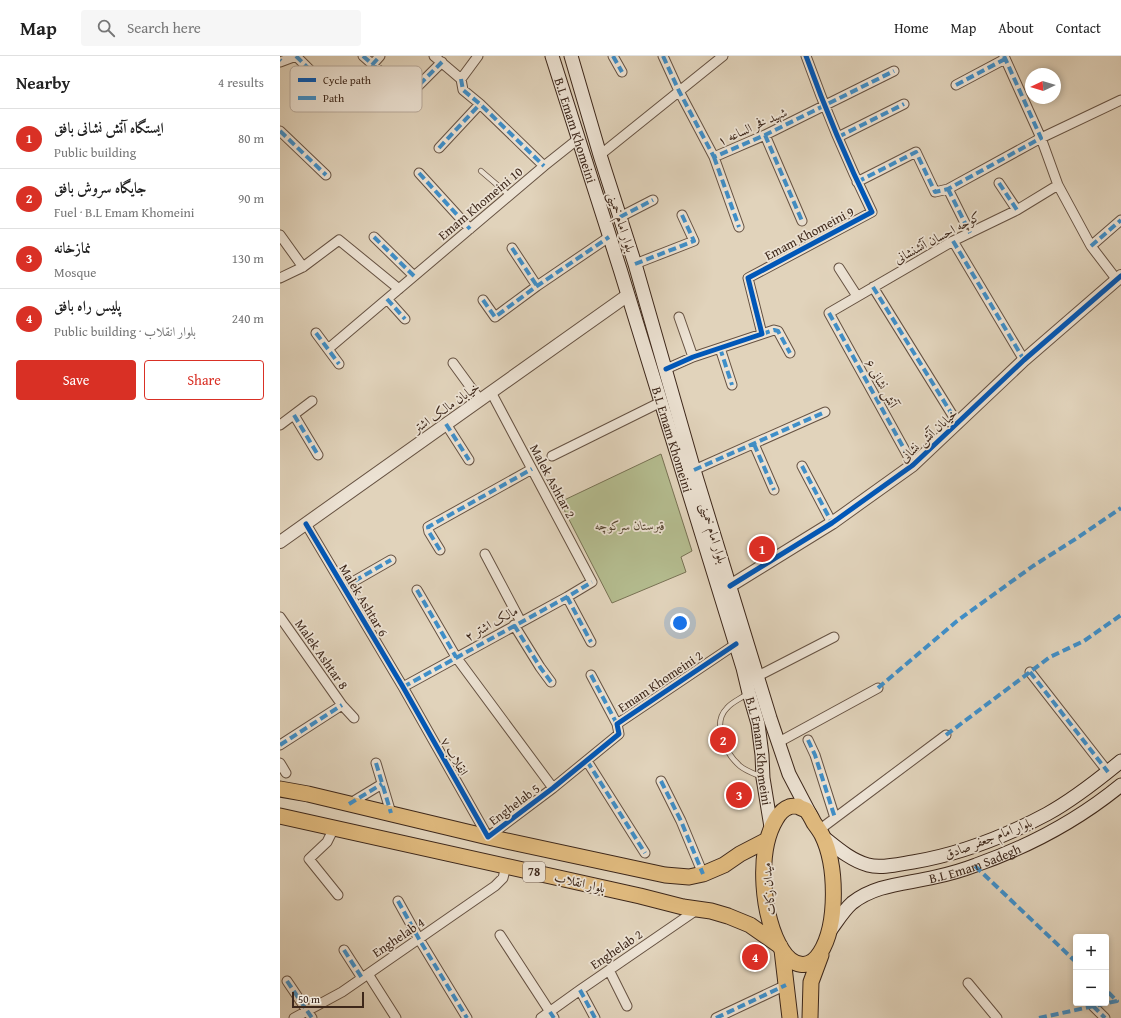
<!DOCTYPE html>
<meta charset="utf-8">
<style>
:root{--surface:#fff;--page:#f6f6f6;--text:#222;--muted:#767676;--line:#e0e0e0;--accent:#d93025}
body{margin:0;font-family:"Gentium Book Plus",Amiri,serif;background:var(--page);color:var(--text)}
.controls{position:absolute;right:12px;bottom:12px;display:grid;overflow:hidden;border-radius:4px;box-shadow:0 2px 6px #0003}
.controls button{width:36px;height:36px;display:grid;place-items:center;padding:0;border:0;border-bottom:1px solid var(--line);background:var(--surface);color:var(--text);font:20px sans-serif}
.compass{position:absolute;left:745px;top:12px;width:36px;height:36px;border-radius:50%;background:var(--surface);box-shadow:0 2px 6px #0003;rotate:266deg}
.scale{position:absolute;left:12px;bottom:10px;width:72px;box-sizing:border-box;padding-left:4px;border:2px solid #3d271a;border-top:0;font-size:11px;line-height:14px;white-space:nowrap;color:#3d271a;-webkit-text-stroke:3px #ece2d3;paint-order:stroke}
.you{position:absolute;left:400px;top:567px;width:14px;height:14px;margin:-10px;border:3px solid #fff;border-radius:50%;background:#1a73e8;box-shadow:0 0 0 6px #1a73e833}
.badge{display:grid;place-items:center;width:26px;height:26px;border-radius:50%;background:var(--accent);color:#fff;font-size:13px;font-weight:700}
.pin{position:absolute;translate:-50% -50%;border:2px solid #fff;box-shadow:0 1px 4px #0006}
.list{margin:0;padding:0;list-style:none}
h2{display:flex;justify-content:space-between;align-items:center;height:52px;margin:0;padding:0 16px;font-size:17px}
h2 small{font-size:13px;font-weight:400;color:var(--muted)}
.list li{display:grid;grid-template-columns:26px 1fr auto;gap:12px;align-items:center;box-sizing:border-box;height:60px;padding:0 16px;border-top:1px solid var(--line)}
.list b{display:block;font-size:15px;white-space:nowrap}
.list p{margin:0;font-size:13px;white-space:nowrap;color:var(--muted)}
.list em{font-size:13px;font-style:normal;color:var(--muted)}
.actions{display:flex;gap:8px;padding:12px 16px}
.actions a{flex:1;padding:9px 0;border:1px solid var(--accent);border-radius:4px;text-align:center;font-size:14px;color:var(--accent)}
.actions .main{background:var(--accent);color:#fff}
.icon{flex:none;width:22px;height:22px;fill:none;stroke:currentColor;stroke-width:2;stroke-linecap:round;stroke-linejoin:round}
.map{position:relative;flex:none;width:841px;height:962px;overflow:hidden}
header{display:flex;align-items:center;gap:24px;box-sizing:border-box;height:56px;padding:0 20px;background:var(--surface);border-bottom:1px solid var(--line)}
header strong{font-size:19px}
nav{display:flex;gap:22px;margin-inline-start:auto;font-size:14px}
.search{width:280px;height:36px;background:var(--page);display:flex;align-items:center;gap:10px;box-sizing:border-box;padding:0 14px;border-radius:4px;color:var(--muted);font-size:15px}
main{display:flex}
aside{flex:1;background:var(--surface)}
.map>svg:first-child{display:block}
.green{fill:#b4bc8f;stroke:#787254}
.lines{fill:none;stroke-linecap:round;stroke-linejoin:round}
.service-casing{stroke:#665242;stroke-width:6}
.minor-casing{stroke:#665242;stroke-width:11}
.tertiary-casing{stroke:#665242;stroke-width:14}
.secondary-casing{stroke:#3d271a;stroke-width:15}
.primary-casing{stroke:#3d271a;stroke-width:17}
.service{stroke:#ece2d3;stroke-width:4.5}
.minor{stroke:#ece2d3;stroke-width:9}
.tertiary{stroke:#ece2d3;stroke-width:12}
.secondary{stroke:#ece2d3;stroke-width:13}
.primary{stroke:#e0ba7e;stroke-width:15}
.quiet{stroke:#3f8fc9;stroke-width:4;stroke-dasharray:8 4;stroke-linecap:butt}
.cycleway-casing{stroke:#ece2d3;stroke-width:8}
.cycleway{stroke:#0057b8;stroke-width:5}
.labels{text-anchor:middle;stroke-width:3.5;stroke-linejoin:round;paint-order:stroke}
.shield{fill:#ece2d3;stroke:#725f52;stroke-width:1}
.shield-label{font-size:12px;font-weight:bold;fill:#3d271a}
.street-label{font-size:13px;fill:#3d271a;stroke:#ece2d3}
.park-label{font-size:13px;font-style:italic;fill:#554531;stroke:#ece2d3}
.key{fill:#ece2d3;stroke:#b8aa9c;stroke-width:1}
.key-label{font-size:11px;fill:#3d271a}
</style>
<header>
<strong>Map</strong>
<div class="search"><svg class="icon" aria-label="search" viewBox="0 0 24 24"><circle cx="10" cy="10" r="6"/><path d="M15 15l6 6"/></svg>Search here</div>
<nav><a>Home</a><a>Map</a><a>About</a><a>Contact</a></nav>
</header>
<main>
<aside>
<h2>Nearby<small>4 results</small></h2>
<ul class="list">
<li><span class="badge">1</span><div><b>ایستگاه آتش نشانی بافق</b><p>Public building</p></div><em>80 m</em></li>
<li><span class="badge">2</span><div><b>جایگاه سروش بافق</b><p>Fuel · B.L Emam Khomeini</p></div><em>90 m</em></li>
<li><span class="badge">3</span><div><b>نمازخانه</b><p>Mosque</p></div><em>130 m</em></li>
<li><span class="badge">4</span><div><b>پلیس راه بافق</b><p>Public building · بلوار انقلاب</p></div><em>240 m</em></li>
</ul>
<div class="actions"><a class="main">Save</a><a>Share</a></div>
</aside>
<div class="map">
<svg width="841" height="962" viewBox="0 0 841 962">
<rect width="100%" height="100%" fill="#e1d3bb"/>
<filter id="stains"><feTurbulence type="fractalNoise" baseFrequency=".005" numOctaves="4"/><feColorMatrix values="0 0 0 0 .2 0 0 0 0 .09 0 0 0 0 .02 0 0 0 .5 -.17"/></filter>
<radialGradient id="worn" r=".72"><stop offset=".6" stop-color="#630" stop-opacity="0"/><stop offset="1" stop-color="#630" stop-opacity=".3"/></radialGradient>
<path class="green" d="M381 398 412 495 401 501 406 516 332 547 280 446Z"/>
<g class="lines">
<defs>
<path id="service" d="M201 115 229 139
M467 638C460 643 452 646 447 652 431 668 446 698 460 710 466 715 475 718 482 721"/>
<path id="minor" d="M83 0 101 16
M154 0 181 23 183 34 200 48 264 110
M333 0 342 16
M383 0 399 35 434 101 485 79 614 15
M724 0 761 82 778 129 811 190 837 224
M0 6 16 0 47 31
M92 9 100 0
M181 23 198 0
M676 29 725 3
M131 37 162 6
M0 75 46 119
M485 79 522 165
M558 81 624 48
M159 92 200 48
M320 99 443 0
M434 101 459 171
M139 117 190 173
M577 126 636 96 655 136 668 133 761 82 841 44
M719 127 737 154
M668 133 690 177
M340 161 373 144
M0 179 23 211
M94 181 134 220
M673 185 744 304
M811 190 841 164
M232 192 257 230
M355 208 414 185 402 159
M559 212 577 240
M0 222 23 211 59 184 119 233
M593 231 678 368
M107 243 125 263
M203 244 215 261 257 230 329 181
M399 261 413 301
M36 277 59 308
M482 278 494 274 498 275 510 297
M440 292 452 329
M48 293 264 110 298 83
M173 307 200 344
M386 313 413 301 482 278 468 222 592 156C567 105 545 53 526 0
M14 359 38 399
M166 368 189 404
M0 369 32 345
M474 388 494 434
M272 400 381 346
M633 409 549 257 673 185 737 154 778 129
M522 410 552 467
M414 414 545 356
M26 468 123 631 208 781 273 732 339 678 337 668 456 588
M160 494 149 476 148 471 252 413
M205 498 241 566
M64 531 111 504
M137 534 176 601 273 732
M287 541 311 586
M0 561 62 649 74 662
M234 569 260 611 271 626
M750 616 828 716
M311 619 337 668
M478 620 554 581
M123 631 287 541 312 526 211 336
M528 684 535 699 555 762
M499 686 598 632
M0 689 62 649
M307 705 365 797
M0 707 6 717
M96 707 111 757
M381 725 401 765 423 818
M69 748 102 728
M54 772 47 786 29 803 58 839
M539 774 666 679
M118 845 139 883 187 962
M220 879 274 962
M64 894 82 922
M329 914 347 950
M88 918 116 962
M7 925 32 962
M688 927 717 962
M300 934 315 962
M813 950 825 962
M14 962 62 936 215 830 223 822 226 810
M261 962 300 934 418 853
M436 962 506 929"/>
<path id="tertiary" d="M0 486 348 239
M450 530 552 467 633 409 744 304 841 220"/>
<g id="secondary">
<path id="s1" d="M272 0 340 213 463 612 469 637 478 668 482 699 483 722 491 771"/>
<path d="M291 0 320 99 355 208 414 414 490 662 509 718 531 760"/>
<path d="M542 780C556 791 570 804 588 809 601 813 620 808 633 806 680 798 726 780 767 758 794 743 818 724 841 705"/>
<path id="s2" d="M549 876C556 867 563 855 572 847 596 828 626 828 655 821 669 818 683 814 696 809 750 790 797 765 841 729"/>
</g>
<path id="primary" d="M0 733 28 738 208 781 385 819 409 821 423 818 444 809 460 798 487 784
M518 750C520 752 524 753 526 754 529 757 532 763 534 767 537 771 540 775 542 779 557 809 558 869 540 897 529 915 512 910 502 894 482 863 476 796 496 763 499 758 503 753 509 751 511 750 515 750 518 750Z
M0 760 360 840 403 851 431 855 448 860 470 869 500 890
M502 894 510 962
M530 962 531 926 541 899"/>
</defs>
<use href="#service" class="service-casing"/>
<use href="#minor" class="minor-casing"/>
<use href="#tertiary" class="tertiary-casing"/>
<use href="#secondary" class="secondary-casing"/>
<use href="#primary" class="primary-casing"/>
<use href="#service" class="service"/>
<use href="#minor" class="minor"/>
<use href="#tertiary" class="tertiary"/>
<use href="#secondary" class="secondary"/>
<use href="#primary" class="primary"/>
<path class="quiet" d="M16 0 47 31
M83 0 101 16
M333 0 342 16
M383 0 399 35 434 101 485 79 614 15
M0 4 1 5
M92 9 100 0
M181 23 183 34 200 48 264 110
M676 29 725 3
M131 37 162 6
M0 75 46 119
M485 79 522 165
M558 81 624 48
M159 92 200 48
M434 101 459 171
M139 117 190 173
M577 126 636 96 655 136 668 133 761 82 724 0
M719 127 737 154
M668 133 690 177
M340 161 373 144
M94 181 134 220
M673 185 744 304
M811 190 841 164
M232 192 257 230
M355 208 414 185 402 159
M593 231 678 368
M107 243 125 263
M203 244 215 261 257 230 329 181
M549 257 633 409
M36 277 59 308
M482 278 494 274 498 275 510 297
M440 292 452 329
M14 359 38 399
M166 368 189 404
M474 388 494 434
M522 410 552 467
M414 414 545 356
M160 494 149 476 148 471 252 413
M64 531 111 504
M137 534 176 601
M287 541 311 586
M234 569 260 611 271 626
M750 616 828 716
M311 619 337 668
M123 631 287 541 312 526
M598 632 677 565 753 510 797 482 841 452
M666 679 770 601 804 585 841 559
M528 684 535 699 555 762
M0 689 62 649
M307 705 365 797
M96 707 111 757
M381 725 401 765 423 818
M69 748 102 728
M695 810 796 906
M118 845 139 883 187 962
M64 894 82 922
M7 925 32 962
M300 934 315 962
M813 950 825 962
M270 956 274 962
M436 962 506 929
M759 962 837 945 826 934"/>
<defs>
<path id="cycleway" d="M386 313 413 301 482 278 468 222 592 156C567 105 545 53 526 0
M26 468 123 631 208 781 273 732 339 678 337 668 456 588
M450 530 552 467 633 409 744 304 841 220"/>
</defs>
<use href="#cycleway" class="cycleway-casing"/>
<use href="#cycleway" class="cycleway"/>
</g>
<g class="labels">
<rect class="shield" x="243" y="806" width="22" height="20" rx="3"/>
<g class="shield-label">
<text x="254" y="820">78</text>
</g>
<g class="street-label">
<text transform="translate(472 70) rotate(-24)" y="5">شهید فخر الساعه ۱</text>
<text dy="5" stroke="none"><textPath href="#s1" startOffset="78">B.L Emam Khomeini</textPath></text>
<text transform="translate(200 147) rotate(-40)" y="5">Emam Khomeini 10</text>
<text transform="translate(342 166) rotate(72)" y="5">بلوار امام خمینی</text>
<text transform="translate(529 177) rotate(-28)" y="5">Emam Khomeini 9</text>
<text transform="translate(657 181) rotate(-28)" y="5">کوچه احسان آتشنشانی</text>
<text transform="translate(602 327) rotate(61)" y="5">آتش نشانی ۶</text>
<text transform="translate(166 351) rotate(-35)" y="5">خیابان مالک اشتر</text>
<text transform="translate(648 379) rotate(-42)" y="5">خیابان آتش نشانی</text>
<text dy="5" stroke="none"><textPath href="#s1" startOffset="402">B.L Emam Khomeini</textPath></text>
<text transform="translate(273 425) rotate(62)" y="5">Malek Ashtar 2</text>
<text transform="translate(434 477) rotate(73)" y="5">بلوار امام خمینی</text>
<text transform="translate(84 544) rotate(59)" y="5">Malek Ashtar 6</text>
<text transform="translate(211 567) rotate(-29)" y="5">مالک اشتر ۲</text>
<text transform="translate(42 598) rotate(55)" y="5">Malek Ashtar 8</text>
<text transform="translate(380 625) rotate(-34)" y="5">Emam Khomeini 2</text>
<text dy="5" stroke="none"><textPath href="#s1" startOffset="726">B.L Emam Khomeini</textPath></text>
<text transform="translate(175 700) rotate(60)" y="5">انقلاب ۷</text>
<text transform="translate(234 748) rotate(-37)" y="5">Enghelab 5</text>
<text transform="translate(708 782) rotate(-21)" y="5">بلوار امام جعفر صادق</text>
<text dy="5" stroke="none"><textPath href="#s2" startOffset="167">B.L Emam Sadegh</textPath></text>
<text transform="translate(300 826) rotate(13)" y="5">بلوار انقلاب</text>
<text transform="translate(488 833) rotate(-95)" y="5">میدان زکات</text>
<text transform="translate(118 881) rotate(-34)" y="5">Enghelab 4</text>
<text transform="translate(336 893) rotate(-34)" y="5">Enghelab 2</text>
</g>
<g class="park-label">
<text x="350" y="474">قبرستان سرکوچه</text>
</g>
</g>
<rect x="10" y="10" width="132" height="46" rx="6" class="key"/>
<rect x="18" y="22" width="18" height="4" fill="#0057b8"/>
<rect x="18" y="40" width="18" height="4" fill="#3f8fc9"/>
<g class="key-label">
<text x="43" y="28">Cycle path</text>
<text x="43" y="46">Path</text>
</g>
<rect width="100%" height="100%" filter="url(#stains)"/>
<rect width="100%" height="100%" fill="url(#worn)"/>
</svg>
<div class="controls">
<button>+</button>
<button>−</button>
</div>
<svg class="compass" viewBox="-18 -18 36 36"><path d="M0-13l5 13h-10z" fill="#e53935"/><path d="M0 13l5-13h-10z" fill="#767676"/></svg>
<div class="scale">50 m</div>
<div class="you"></div>
<div class="pin badge" style="left:482px;top:493px">1</div>
<div class="pin badge" style="left:443px;top:684px">2</div>
<div class="pin badge" style="left:459px;top:739px">3</div>
<div class="pin badge" style="left:475px;top:901px">4</div>
</div>
</main>
